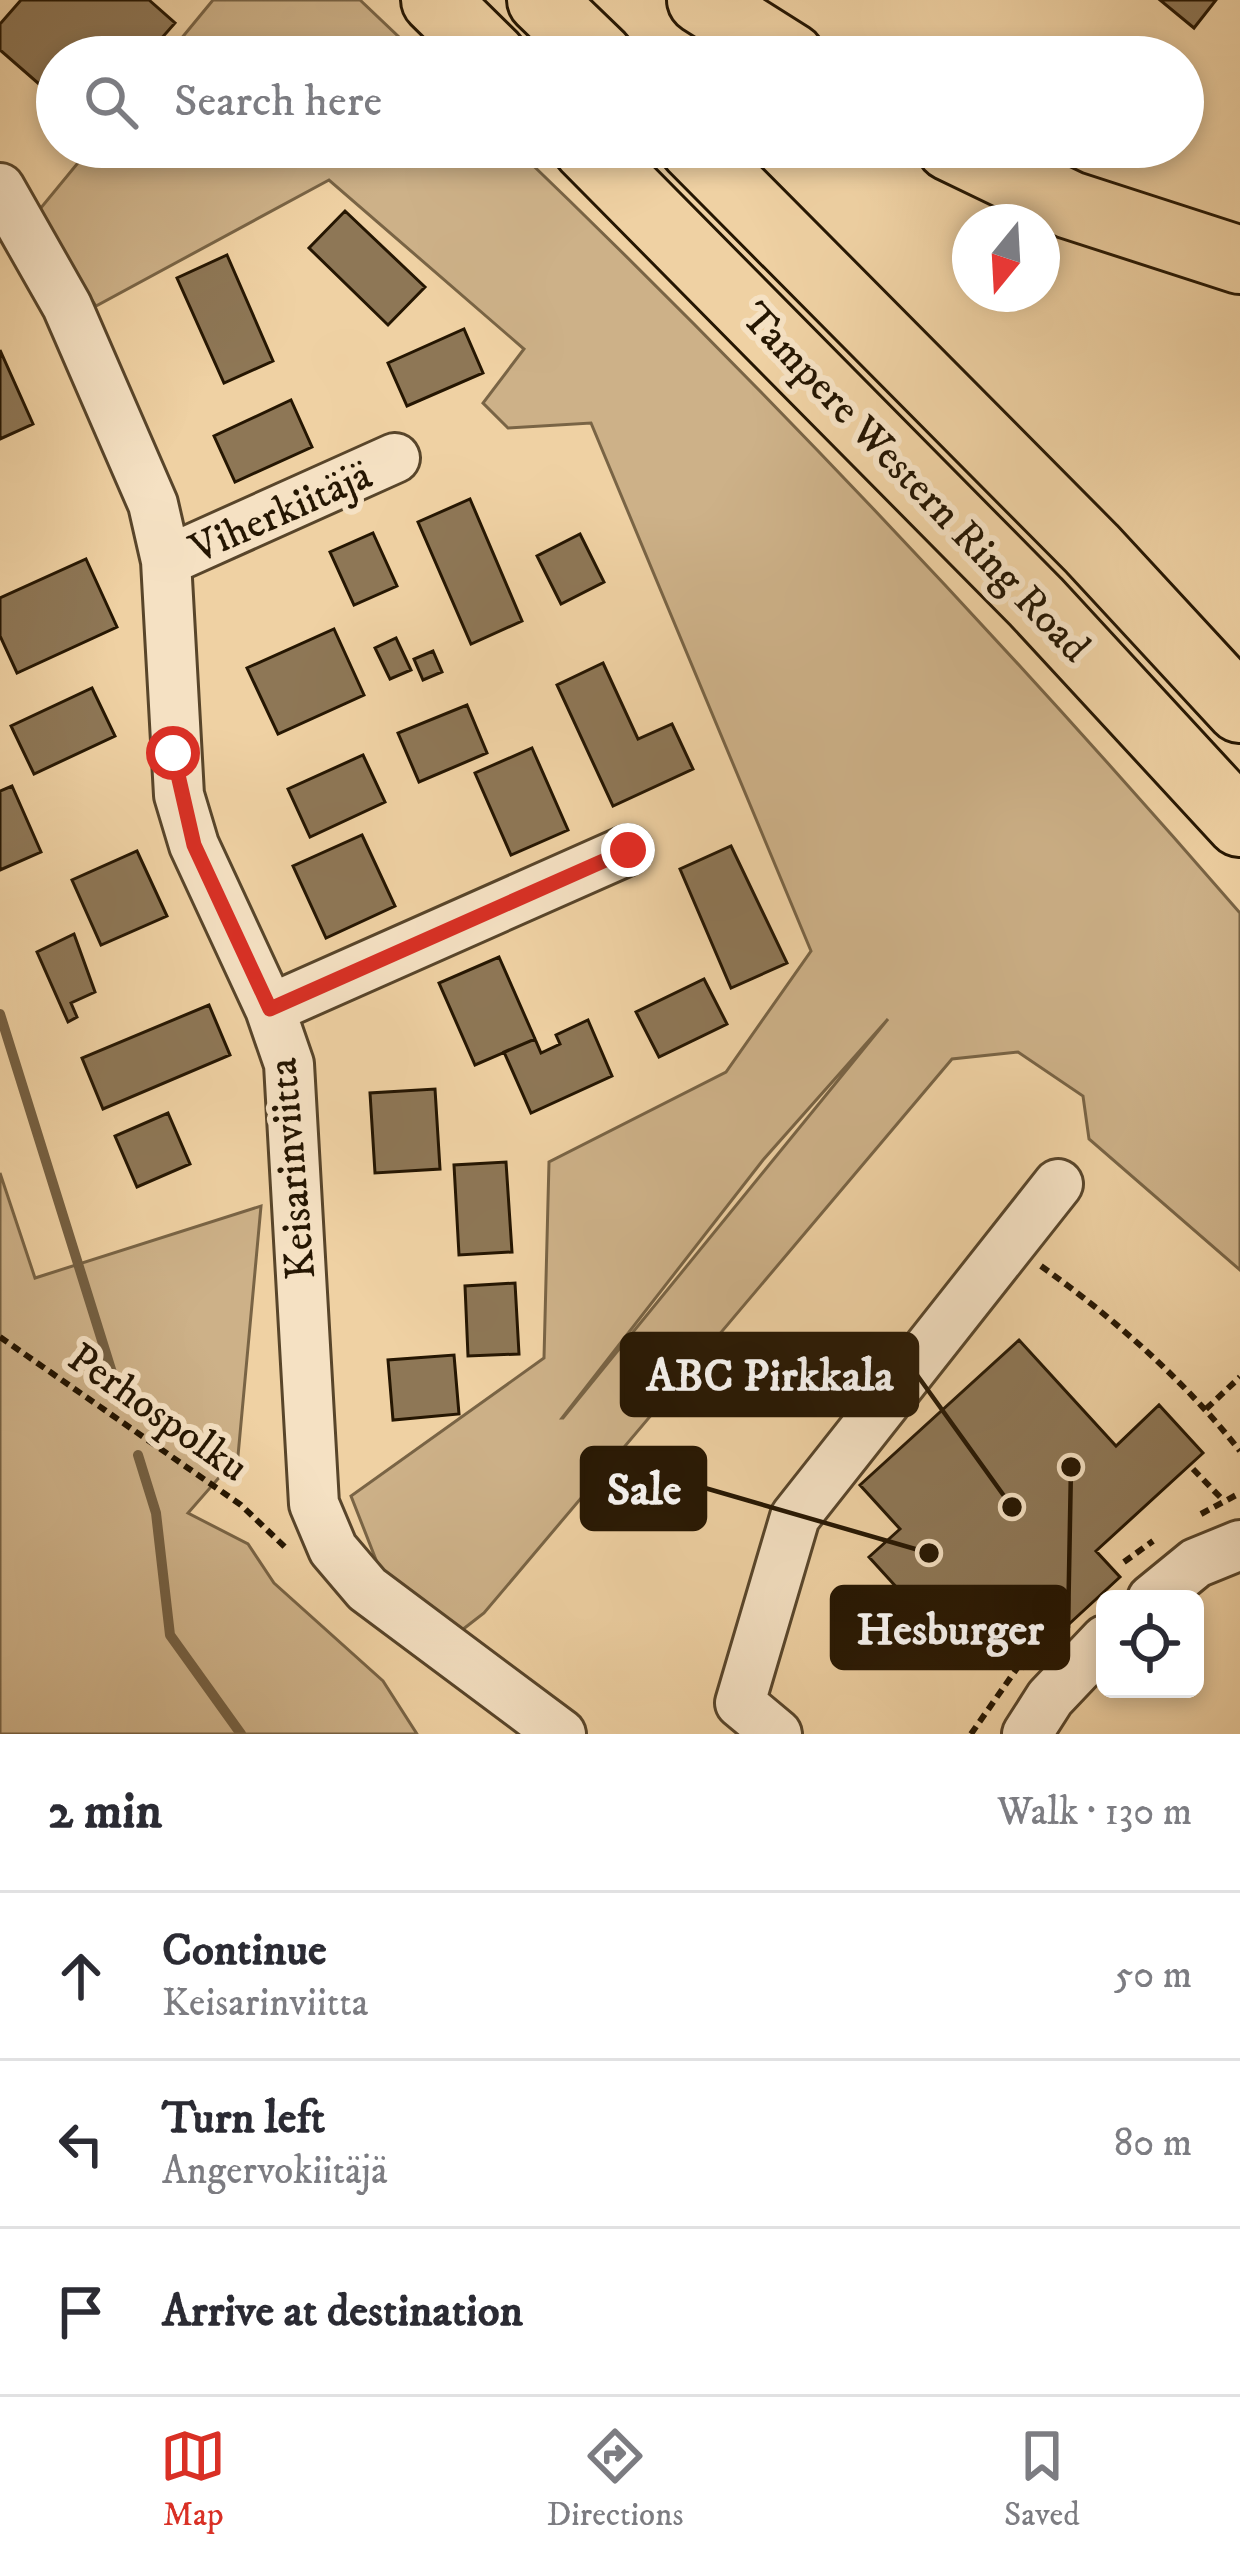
<!DOCTYPE html>
<meta charset="utf-8">
<style>
:root{--surface:#fff;--page:#f7f7f7;--text:#2b2b33;--muted:#7c7c81;--line:#e1e1e2;--accent:#d93025}
body{margin:0;font-family:"IM FELL DW Pica",serif;background:var(--page);color:var(--text)}
.controls{position:absolute;right:36px;bottom:36px;display:grid;overflow:hidden;border-radius:18px;box-shadow:0 6px 18px #0003}
.controls button{width:108px;height:108px;display:grid;place-items:center;padding:0;border:0;border-bottom:3px solid var(--line);background:var(--surface);color:var(--text);font:60px sans-serif}
.compass{position:absolute;left:952px;top:204px;width:108px;height:108px;border-radius:50%;background:var(--surface);box-shadow:0 6px 18px #0003;rotate:198deg}
.stop{position:absolute;width:36px;height:36px;margin:-27px;border:9px solid #d93025;border-radius:50%;background:#fff}
.stop.end{background:#d93025;border-color:#fff;box-shadow:0 3px 12px #0008}
.list{margin:0;padding:0;list-style:none}
h2{display:flex;justify-content:space-between;align-items:center;height:156px;margin:0;padding:0 48px;font-size:51px}
h2 small{font-size:39px;font-weight:400;color:var(--muted)}
.list li{display:grid;grid-template-columns:78px 1fr auto;gap:36px;align-items:center;box-sizing:border-box;height:168px;padding:0 48px;border-top:3px solid var(--line)}
.list b{display:block;font-size:45px;white-space:nowrap}
.list p{margin:0;font-size:39px;white-space:nowrap;color:var(--muted)}
.list em{font-size:39px;font-style:normal;color:var(--muted)}
.icon{flex:none;width:66px;height:66px;fill:none;stroke:currentColor;stroke-width:2;stroke-linecap:round;stroke-linejoin:round}
.map{position:relative;flex:none;width:1240px;height:1734px;overflow:hidden}
.search{position:absolute;background:var(--surface);box-shadow:0 6px 18px #0003;left:36px;right:36px;top:36px;height:132px;display:flex;align-items:center;gap:30px;box-sizing:border-box;padding:0 42px;border-radius:66px;color:var(--muted);font-size:45px}
.sheet{height:660px;background:var(--surface)}
nav{display:flex;justify-content:space-around;align-items:center;box-sizing:border-box;height:168px;border-top:3px solid var(--line);background:var(--surface);font-size:33px;color:var(--muted)}
nav a{display:grid;justify-items:center;gap:6px}
nav .on{color:var(--accent)}
.map>svg:first-child{display:block}
.green{fill:#cdb188;stroke:#796445;stroke-width:3;fill-rule:evenodd}
.lines{fill:none;stroke-linecap:round;stroke-linejoin:round}
.stream{stroke:#756042;stroke-width:10}
.building{fill:#8e7756;stroke:#251602;stroke-width:3}
.minor-casing{stroke:#58452a;stroke-width:54}
.highway-casing{stroke:#251602;stroke-width:72}
.path{stroke:#251602;stroke-width:6;stroke-dasharray:9 6;stroke-linecap:butt}
.minor{stroke:#f5e1c3;stroke-width:48}
.highway{stroke:#efd1a3;stroke-width:66}
.route{stroke:#d93025;stroke-width:15}
.labels{text-anchor:middle;stroke-width:12;stroke-linejoin:round;paint-order:stroke}
.street-label{font-size:42px;fill:#251602;stroke:#f5e1c3}
.leader{fill:none;stroke:#251602;stroke-width:4.5}
.callout-dot{fill:#251602;stroke:#f5e1c3;stroke-width:4.5}
.callout{fill:#251602;stroke:#251602;stroke-width:4.5}
.callout-label{font-size:45px;text-anchor:middle;font-weight:bold;fill:#fff}
</style>
<div class="map">
<svg width="1240" height="1734" viewBox="0 0 1240 1734">
<rect width="100%" height="100%" fill="#efd1a3"/>
<filter id="stains"><feTurbulence type="fractalNoise" baseFrequency=".00167" numOctaves="4"/><feColorMatrix values="0 0 0 0 .2 0 0 0 0 .09 0 0 0 0 .02 0 0 0 .5 -.17"/></filter>
<radialGradient id="worn" r=".72"><stop offset=".6" stop-color="#630" stop-opacity="0"/><stop offset="1" stop-color="#630" stop-opacity=".3"/></radialGradient>
<path class="green" d="M213 0H360L420 57H166Z
M91 147H514C768 391 1009 647 1240 913V1270L1089 1139 1083 1096 1018 1052 952 1059 484 1613 462 1630 380 1570 351 1496 544 1358 549 1162 726 1072 811 951 591 423 508 428 483 403 524 349 329 180 96 306 35 215ZM888 1019 563 1418H562L763 1160Z
M0 1173 35 1278 261 1206 238 1456 188 1513 248 1544 274 1583 383 1681 417 1734H0Z"/>
<g class="lines">
<path class="stream" d="M0 1014 119 1395
M138 1455 156 1513 170 1635 241 1734"/>
</g>
<path class="building" d="M21 0H149L175 23 145 57H83L72 47 57 57 39 84 0 50V24Z
M1160 0H1216L1194 28Z
M345 211 425 287 388 325 309 248Z
M227 255 273 361 224 383 177 278Z
M464 329 483 373 407 406 388 363Z
M0 350 33 424 0 439Z
M291 400 312 447 235 482 214 436Z
M470 499 522 621 471 644 418 522Z
M373 533 397 586 354 605 330 552Z
M580 534 604 582 561 604 537 556Z
M86 559 117 627 17 673 0 636V598Z
M334 629 364 695 278 734 247 668Z
M396 638 411 670 390 679 375 648Z
M433 651 442 672 423 680 414 659Z
M603 663 638 739 672 724 693 769 613 806 557 685Z
M92 688 115 736 34 774 11 726Z
M467 705 487 753 419 782 398 733Z
M532 748 568 830 511 855 475 773Z
M363 755 385 802 310 837 288 789Z
M12 786 41 852 0 870V791Z
M362 835 395 906 326 938 293 866Z
M731 846 787 963 731 988 680 869Z
M137 851 167 916 101 945 72 880Z
M74 934 95 992 71 1003 77 1017 68 1022 37 952Z
M499 957 535 1039 475 1065 439 983Z
M704 979 727 1024 659 1057 636 1012Z
M209 1005 230 1055 103 1109 82 1058Z
M588 1020 612 1076 531 1113 504 1052 535 1039 541 1053 560 1044 556 1035Z
M435 1089 440 1169 375 1173 370 1093Z
M168 1113 190 1164 137 1187 115 1136Z
M506 1162 512 1252 459 1255 454 1165Z
M515 1283 519 1354 468 1356 465 1286Z
M1019 1340 1116 1446 1159 1405 1203 1453 1096 1551 1120 1577 1068 1625 1045 1600 970 1668 869 1557 900 1529 860 1485Z
M454 1355 459 1414 393 1420 388 1360Z"/>
<g class="lines">
<defs>
<path id="minor" d="M0 188 67 306 153 504 166 561 179 795 194 845 270 1009 289 1064 314 1504 333 1549 367 1589 561 1734
M166 561 395 458
M270 1009 628 850
M1152 1599 1196 1563 1240 1545
M777 1734 740 1703 795 1517 1058 1184
M1027 1734 1050 1698 1105 1640"/>
<path id="highway" d="M435 0 493 57
M541 0 600 57
M701 0 791 57
M586 147 1036 602 1240 823
M693 147 1092 549 1240 709
M950 147 1070 205 1240 260"/>
</defs>
<use href="#minor" class="minor-casing"/>
<use href="#highway" class="highway-casing"/>
<path class="path" d="M1041 1266C1115 1319 1184 1380 1240 1451
M0 1337 241 1505 287 1549
M1206 1409 1240 1377
M1193 1469 1224 1501
M1201 1514 1240 1493
M1124 1562 1153 1541
M971 1734 1020 1664 1025 1668"/>
<use href="#minor" class="minor"/>
<use href="#highway" class="highway"/>
</g>
<g class="lines">
<path class="route" d="M173 753 194 845 270 1009 628 850"/>
</g>
<g class="labels">
<g class="street-label">
<text transform="translate(917 481) rotate(46)" y="15">Tampere Western Ring Road</text>
<text transform="translate(280 510) rotate(-24)" y="15">Viherkiitäjä</text>
<text transform="translate(290 1169) rotate(-95)" y="15">Keisarinviitta</text>
<text transform="translate(159 1411) rotate(35)" y="15">Perhospolku</text>
</g>
</g>
<path class="leader" d="M1012 1507L917 1375M929 1553L705 1488M1071 1467L1068 1628"/>
<g class="callout-dot">
<circle cx="1012" cy="1507" r="12"/>
<circle cx="929" cy="1553" r="12"/>
<circle cx="1071" cy="1467" r="12"/>
</g>
<g class="callout">
<rect x="622" y="1334" width="295" height="81" rx="12"/>
<rect x="582" y="1448" width="123" height="81" rx="12"/>
<rect x="832" y="1587" width="236" height="81" rx="12"/>
</g>
<g class="callout-label">
<text x="770" y="1390">ABC Pirkkala</text>
<text x="644" y="1504">Sale</text>
<text x="950" y="1644">Hesburger</text>
</g>
<rect width="100%" height="100%" filter="url(#stains)"/>
<rect width="100%" height="100%" fill="url(#worn)"/>
</svg>
<div class="controls">
<button><svg class="icon" aria-label="locate" viewBox="0 0 24 24"><circle cx="12" cy="12" r="6"/><path d="M12 2v4M12 18v4M2 12h4M18 12h4"/></svg></button>
</div>
<svg class="compass" viewBox="-18 -18 36 36"><path d="M0-13l5 13h-10z" fill="#e53935"/><path d="M0 13l5-13h-10z" fill="#7c7c81"/></svg>
<div class="stop" style="left:173px;top:753px"></div>
<div class="stop end" style="left:628px;top:850px"></div>
<div class="search"><svg class="icon" aria-label="search" viewBox="0 0 24 24"><circle cx="10" cy="10" r="6"/><path d="M15 15l6 6"/></svg>Search here</div>
</div>
<section class="sheet">
<h2>2 min<small>Walk · 130 m</small></h2>
<ul class="list">
<li><svg class="icon" aria-label="ahead" viewBox="0 0 24 24"><path d="M12 20V5M6 11l6-6 6 6"/></svg><div><b>Continue</b><p>Keisarinviitta</p></div><em>50 m</em></li>
<li><svg class="icon" aria-label="left" viewBox="0 0 24 24"><path d="M17 20v-9H6M10 6l-5 5 5 5"/></svg><div><b>Turn left</b><p>Angervokiitäjä</p></div><em>80 m</em></li>
<li><svg class="icon" aria-label="arrive" viewBox="0 0 24 24"><path d="M6 21V4h12l-3 4 3 4H6"/></svg><div><b>Arrive at destination</b></div></li>
</ul>
</section>
<nav>
<a class="on"><svg class="icon" aria-label="map" viewBox="0 0 24 24"><path d="M3 6l6-2 6 2 6-2v14l-6 2-6-2-6 2zM9 4v14M15 6v14"/></svg>Map</a>
<a><svg class="icon" aria-label="directions" viewBox="0 0 24 24"><path d="M12 3l9 9-9 9-9-9zM9 14v-3h6M13 9l2 2-2 2"/></svg>Directions</a>
<a><svg class="icon" aria-label="saved" viewBox="0 0 24 24"><path d="M7 4h10v16l-5-4-5 4z"/></svg>Saved</a>
</nav>
